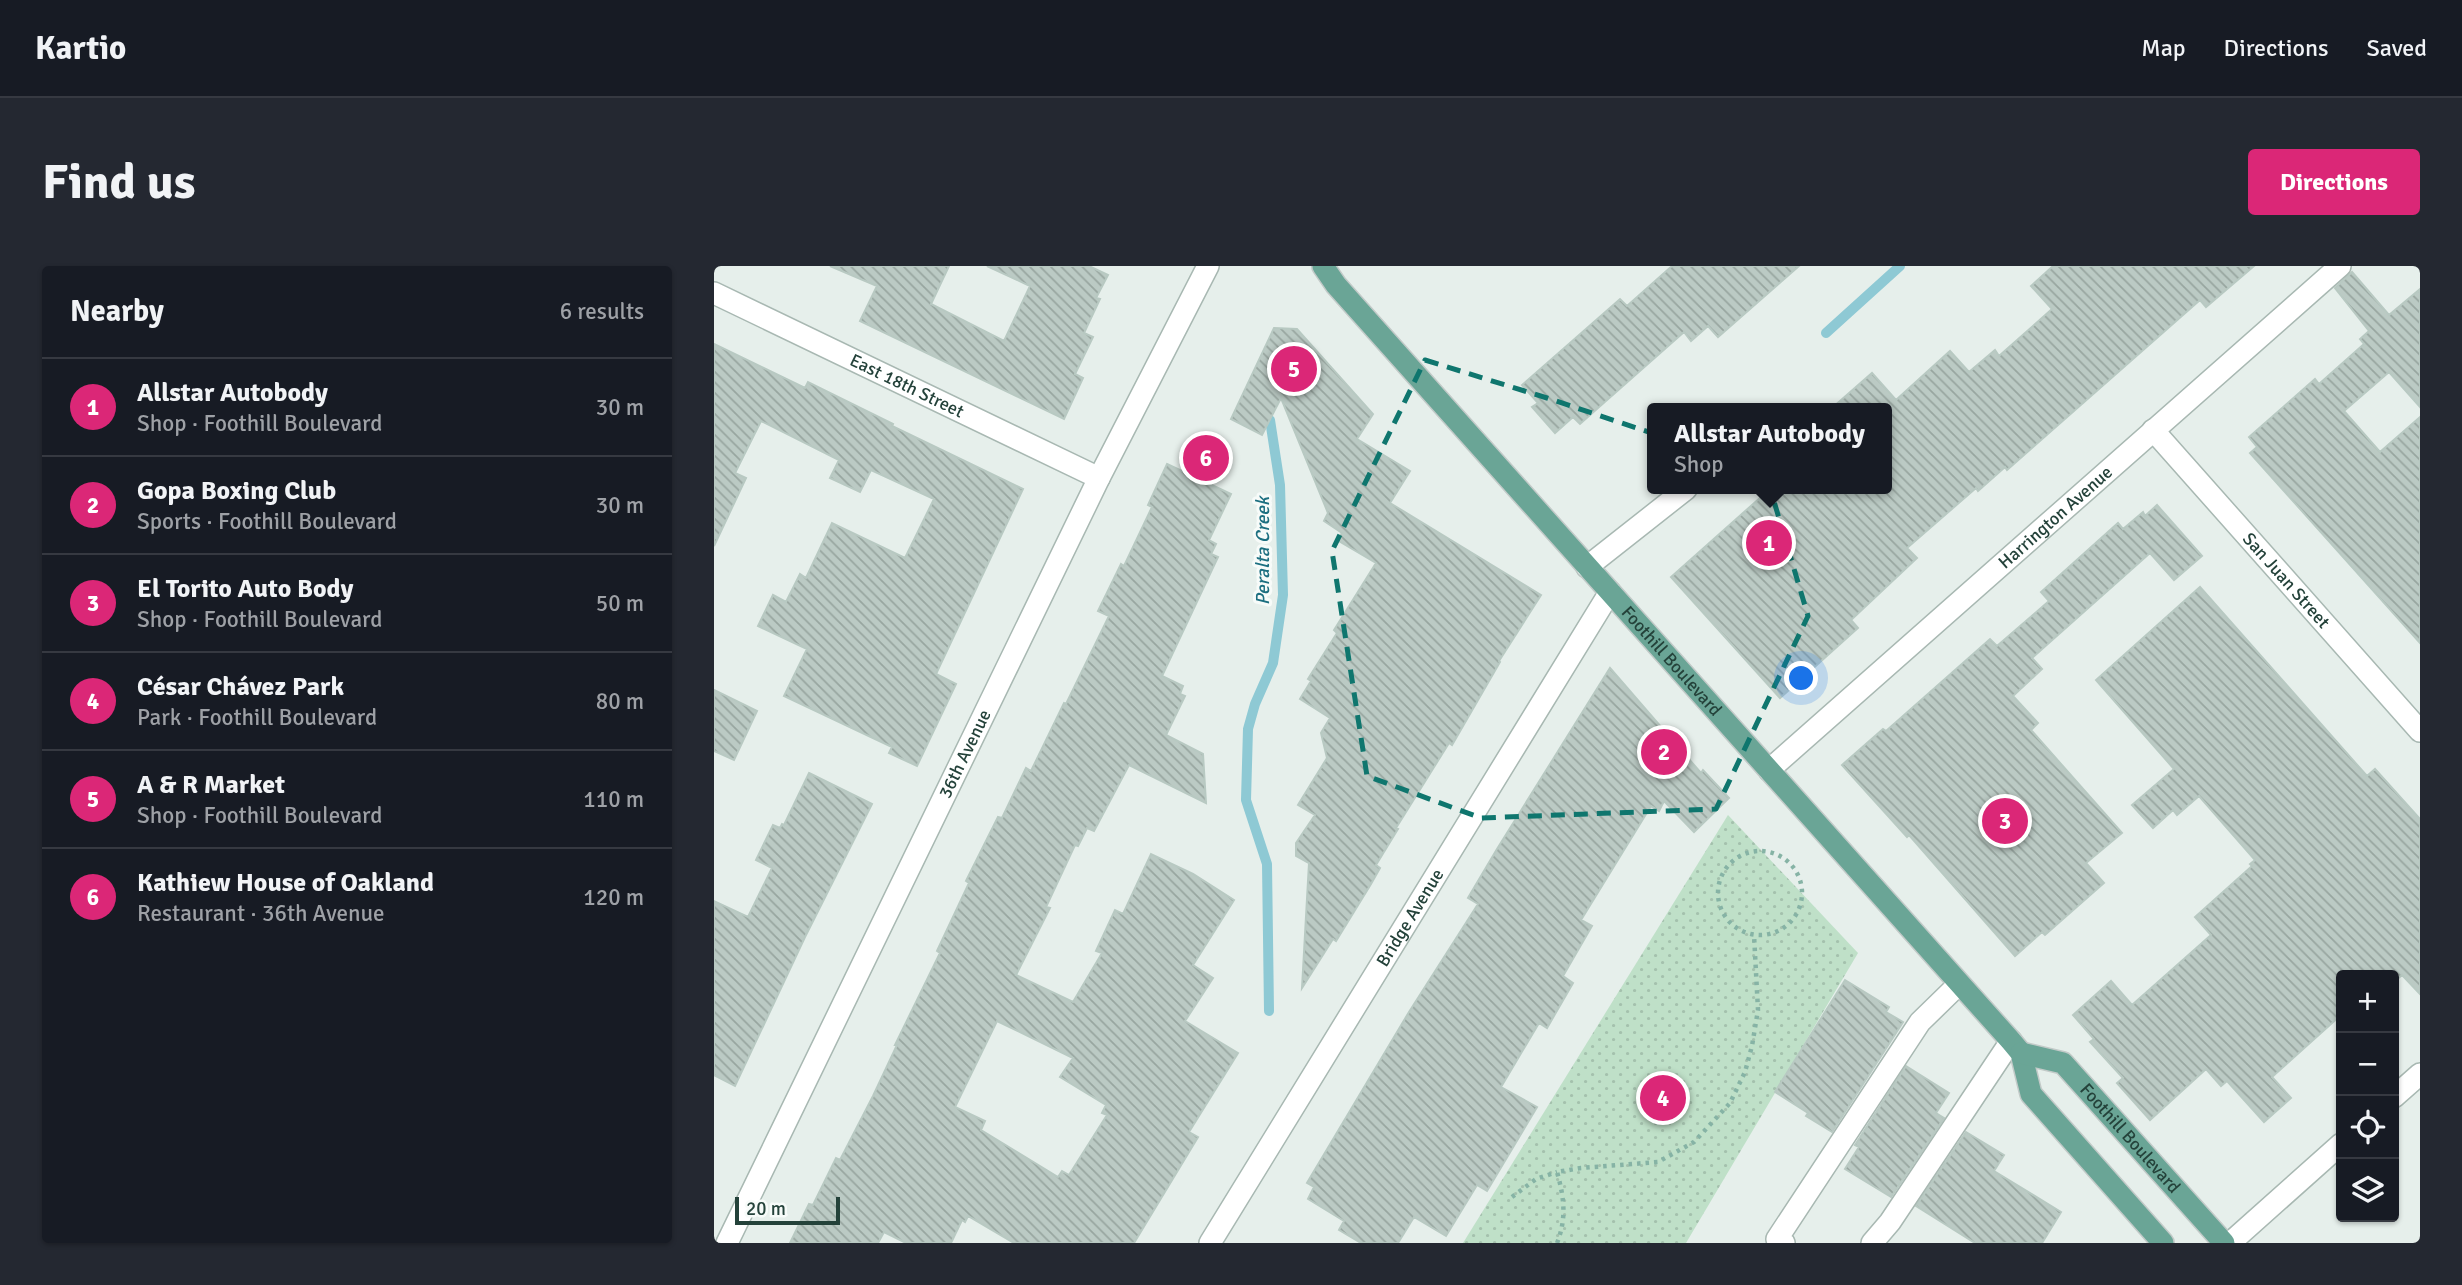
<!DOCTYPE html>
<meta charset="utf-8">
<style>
:root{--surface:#171b24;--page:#242831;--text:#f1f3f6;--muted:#9ea1a6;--line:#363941;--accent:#db2777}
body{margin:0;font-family:Signika,sans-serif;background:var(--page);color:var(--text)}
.controls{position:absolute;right:21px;bottom:21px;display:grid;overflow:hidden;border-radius:7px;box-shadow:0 2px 5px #0004}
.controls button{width:63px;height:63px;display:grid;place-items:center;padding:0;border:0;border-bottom:2px solid var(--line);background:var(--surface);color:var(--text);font:35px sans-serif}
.scale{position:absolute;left:21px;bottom:18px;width:105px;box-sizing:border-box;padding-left:7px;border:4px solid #24423a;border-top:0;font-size:19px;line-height:24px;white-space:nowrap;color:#24423a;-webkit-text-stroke:5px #f7fbf9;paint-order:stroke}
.you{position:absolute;left:1088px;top:413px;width:24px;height:24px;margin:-18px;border:5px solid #fff;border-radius:50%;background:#1a73e8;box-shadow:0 0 0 10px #1a73e833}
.badge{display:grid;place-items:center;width:46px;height:46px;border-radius:50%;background:var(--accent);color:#fff;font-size:23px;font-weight:700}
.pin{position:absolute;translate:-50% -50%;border:4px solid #fff;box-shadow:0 2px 7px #0006}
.popup{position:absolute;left:933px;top:137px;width:245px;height:91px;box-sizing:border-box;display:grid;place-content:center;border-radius:7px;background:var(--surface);filter:drop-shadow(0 2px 5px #0005);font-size:23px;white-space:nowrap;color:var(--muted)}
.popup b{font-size:26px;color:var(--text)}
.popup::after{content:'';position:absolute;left:50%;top:100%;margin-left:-14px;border:14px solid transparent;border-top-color:var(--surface)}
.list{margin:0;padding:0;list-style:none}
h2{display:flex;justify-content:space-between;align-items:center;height:91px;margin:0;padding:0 28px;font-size:30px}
h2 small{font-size:23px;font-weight:400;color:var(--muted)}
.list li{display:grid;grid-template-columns:46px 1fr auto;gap:21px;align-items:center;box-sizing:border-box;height:98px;padding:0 28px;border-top:2px solid var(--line)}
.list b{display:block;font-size:26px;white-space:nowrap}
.list p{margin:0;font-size:23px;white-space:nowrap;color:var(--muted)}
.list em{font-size:23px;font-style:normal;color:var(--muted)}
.icon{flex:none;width:38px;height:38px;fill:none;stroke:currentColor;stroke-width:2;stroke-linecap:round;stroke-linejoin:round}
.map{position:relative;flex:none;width:1706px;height:977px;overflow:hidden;border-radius:7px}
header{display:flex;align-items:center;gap:42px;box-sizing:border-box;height:98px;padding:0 35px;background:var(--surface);border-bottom:2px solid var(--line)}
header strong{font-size:33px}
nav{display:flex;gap:38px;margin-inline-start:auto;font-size:24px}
.intro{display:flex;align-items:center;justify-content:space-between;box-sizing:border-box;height:168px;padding:0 42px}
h1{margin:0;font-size:49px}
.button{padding:18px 32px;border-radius:7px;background:var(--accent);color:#fff;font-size:24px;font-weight:700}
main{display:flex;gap:42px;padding:0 42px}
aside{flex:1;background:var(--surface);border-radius:7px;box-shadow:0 2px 5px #0004}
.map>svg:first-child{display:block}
.park{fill:url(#park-dots)}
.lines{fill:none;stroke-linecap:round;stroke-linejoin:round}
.stream{stroke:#8ec9d4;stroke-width:10}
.building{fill:url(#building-back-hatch);stroke:#b8c9c2;stroke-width:2;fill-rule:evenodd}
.minor-casing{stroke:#a8b8b2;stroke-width:24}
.major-casing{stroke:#c2cac8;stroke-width:24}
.path{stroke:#86b3a5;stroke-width:4.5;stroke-dasharray:3.5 5;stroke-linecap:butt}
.minor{stroke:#fff;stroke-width:21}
.major{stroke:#6aa596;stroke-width:21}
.marked{fill:none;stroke:#0f766e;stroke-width:5;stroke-dasharray:14 9;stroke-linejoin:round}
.labels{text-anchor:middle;stroke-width:6;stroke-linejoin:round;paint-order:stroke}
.street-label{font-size:18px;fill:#24423a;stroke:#f7fbf9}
.water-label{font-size:19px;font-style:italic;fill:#1c6f80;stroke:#f7fbf9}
</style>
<header>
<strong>Kartio</strong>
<nav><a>Map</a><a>Directions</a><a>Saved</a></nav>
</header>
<div class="intro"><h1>Find us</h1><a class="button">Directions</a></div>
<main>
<aside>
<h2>Nearby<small>6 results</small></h2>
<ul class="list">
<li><span class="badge">1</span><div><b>Allstar Autobody</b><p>Shop · Foothill Boulevard</p></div><em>30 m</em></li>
<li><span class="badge">2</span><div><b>Gopa Boxing Club</b><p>Sports · Foothill Boulevard</p></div><em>30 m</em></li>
<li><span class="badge">3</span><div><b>El Torito Auto Body</b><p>Shop · Foothill Boulevard</p></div><em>50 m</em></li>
<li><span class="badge">4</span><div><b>César Chávez Park</b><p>Park · Foothill Boulevard</p></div><em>80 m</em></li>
<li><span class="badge">5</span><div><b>A &amp; R Market</b><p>Shop · Foothill Boulevard</p></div><em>110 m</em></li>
<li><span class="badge">6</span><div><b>Kathiew House of Oakland</b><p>Restaurant · 36th Avenue</p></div><em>120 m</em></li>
</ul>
</aside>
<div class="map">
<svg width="1706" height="977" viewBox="0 0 1706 977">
<defs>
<pattern id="park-dots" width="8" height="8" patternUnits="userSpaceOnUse" patternTransform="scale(1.75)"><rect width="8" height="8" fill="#bfe0c8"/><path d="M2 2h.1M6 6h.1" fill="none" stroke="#a4c1ad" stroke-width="1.8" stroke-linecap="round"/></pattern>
<pattern id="building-back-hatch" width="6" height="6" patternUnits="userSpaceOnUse" patternTransform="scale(1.75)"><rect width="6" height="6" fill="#bbcac4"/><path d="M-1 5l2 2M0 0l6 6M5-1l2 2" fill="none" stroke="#98a6a0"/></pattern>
</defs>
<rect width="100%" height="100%" fill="#e6efeb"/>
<path class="park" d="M1014 549 1144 687 972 977H749Z"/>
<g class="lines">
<path class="stream" d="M1112 67 1186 0
M555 745 553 598 532 534 534 463 541 438 559 397 569 329 566 219 556 154"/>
</g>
<path class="building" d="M116 0H235L217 38 290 75 316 20 273 0H375L394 9 382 32 386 33 370 67 379 71 361 108 369 112 350 153 146 55 163 20Z
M958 0H1085L1004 71 994 60 977 75 970 66 866 158 859 151 841 167 818 141 824 137 808 119 906 33 913 40Z
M1339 0H1540L1492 41 1486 34 1293 204 1291 201 1264 225 1262 222 1193 282 1203 292 1137 354 1144 362 1066 432 957 311 1056 223H1172L1173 142H1118L1158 107 1182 134 1236 85 1255 106 1281 84 1285 90 1338 43 1317 20Z
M1638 6 1675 49 1706 23V141L1675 106 1630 145 1666 186 1706 151V377L1536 187 1543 181 1535 171 1601 113 1605 118 1650 78 1646 73 1655 65 1621 22Z
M560 62 583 63 659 148 643 173 696 205 676 237 827 329 785 395 786 396 738 479 735 477 682 562 684 563 662 599 666 602 657 618 622 675 619 673 588 722 595 597 582 590V577L601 549 584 539 613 492 607 467 616 452 586 433 597 415 594 413 623 367 620 364 662 297 623 274 628 267 610 255 614 247 567 132 548 169 517 153Z
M0 78 91 122 94 116 179 158 178 160 309 223 222 408 242 418 203 500 175 487 178 481 70 430 93 383 44 360 59 329 72 336 86 308 92 312 118 257 191 292 220 233 157 204 146 226 116 212 125 194 47 155 21 207 32 212 0 280Z
M453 198 517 228 495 274 502 278 497 288 504 291 448 410 469 420 466 428 471 430 452 469 489 488 492 537 415 499 380 565 373 562 364 580 361 579 332 641 336 642 302 709 359 736 388 687 382 685 401 644 409 648 437 588 479 608 520 634 479 699 499 712 471 755 524 787 475 866 484 871 420 977H300L254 950 251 956 248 954 237 977H192L170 966 164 977H76L95 938 99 939 122 892 126 894 159 830 183 779H181L226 687 223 685 255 617 252 615 284 551 288 552 312 502 317 505 350 437 352 438 395 350 384 345 407 298 410 300 438 241 434 239ZM283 755 359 792 346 811 392 839 388 847 393 849 355 909 348 905 344 911 267 864 271 855 241 841Z
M1443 239 1488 290 1460 314 1436 287 1318 392 1328 403 1299 430 1324 457 1317 464 1408 567 1372 597 1390 617 1331 669 1328 666 1301 690 1195 569 1193 571 1128 499 1169 463 1172 465 1276 373 1283 380 1335 335 1327 326 1404 257 1409 263 1429 246 1431 250Z
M1486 321 1653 510 1661 503 1706 553V728L1688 709 1680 716V709H1627V749L1558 811 1577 832 1550 856 1513 815 1507 820 1492 803 1436 854 1403 817 1409 812 1376 776 1380 773 1359 749 1397 715 1418 739 1497 669 1481 651 1538 600 1536 598 1541 594 1485 530 1463 549 1459 544 1439 562 1418 539 1460 503 1382 414Z
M896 402 987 507 989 504 1015 532 980 566 950 535 945 545 937 540 867 654 878 660 849 710 859 717 833 762 825 757 787 821 823 841 773 925 763 919 732 970 700 951 684 977H647L625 964 630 955 594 933 600 921 593 917 695 746 764 638 754 632 783 583Z
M0 424 43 445 20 494 0 485Z
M95 507 158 538 91 671 21 820 0 809V635L34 651 58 602 42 594 59 559 66 562 68 558 70 559Z
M1131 714 1175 741 1172 746 1189 756 1118 866 1092 850 1094 847 1061 826Z
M1192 800 1235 827 1222 847 1230 852 1177 931 1131 903 1145 881 1141 879Z
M1252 866 1290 889 1280 905 1347 946 1328 977H1261L1202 940Z"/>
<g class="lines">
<defs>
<g id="minor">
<path id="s1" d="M0 27 385 212"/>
<path id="s2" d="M1439 164 1706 465"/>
<path d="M873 301 972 223"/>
<path id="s3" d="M1055 504 1626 0"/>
<path d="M1680 831 1706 808"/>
<path id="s4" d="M13 977 385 212 494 0"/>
<path id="s5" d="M496 977 896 326"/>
<path d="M1070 977 1063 973 1206 756 1245 718"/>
<path d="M1158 977 1176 956 1297 775"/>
<path d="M1516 977 1627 878"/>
</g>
<g id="major">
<path id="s6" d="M609 0 622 19 1297 775 1307 787 1317 828 1449 977"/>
<path id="s7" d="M1307 787 1349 797 1510 977"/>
</g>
</defs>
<use href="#minor" class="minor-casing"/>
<use href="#major" class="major-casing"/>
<path class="path" d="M1004 627a42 42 0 1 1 84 0a42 42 0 1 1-84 0Z
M798 931 822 913 843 906
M843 977C853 952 850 931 843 906L867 902 944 896 980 876 1016 837 1031 806 1038 780 1044 744 1040 669"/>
<use href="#minor" class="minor"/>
<use href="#major" class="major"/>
</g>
<path class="marked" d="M711 94 833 132 1051 205 1094 350 1002 543 767 552 653 510 618 285Z"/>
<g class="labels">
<g class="street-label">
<text dy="6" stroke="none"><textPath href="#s1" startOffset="214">East 18th Street</textPath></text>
<text dy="6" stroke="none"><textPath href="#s3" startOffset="382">Harrington Avenue</textPath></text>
<text dy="6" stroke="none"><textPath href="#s2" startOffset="201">San Juan Street</textPath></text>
<text dy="6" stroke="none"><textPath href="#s6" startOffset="527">Foothill Boulevard</textPath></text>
<text dy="6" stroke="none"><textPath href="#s4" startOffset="544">36th Avenue</textPath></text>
<text dy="6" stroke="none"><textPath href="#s5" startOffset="382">Bridge Avenue</textPath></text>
<text dy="6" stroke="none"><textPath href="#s7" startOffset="144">Foothill Boulevard</textPath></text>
</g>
<g class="water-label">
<text transform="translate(548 285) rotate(-90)" y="7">Peralta Creek</text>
</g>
</g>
</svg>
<div class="controls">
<button>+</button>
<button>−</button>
<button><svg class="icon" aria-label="locate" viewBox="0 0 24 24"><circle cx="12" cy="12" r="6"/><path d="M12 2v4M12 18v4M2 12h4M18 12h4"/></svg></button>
<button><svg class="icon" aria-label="layers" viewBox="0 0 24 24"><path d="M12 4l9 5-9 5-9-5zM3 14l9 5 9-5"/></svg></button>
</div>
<div class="scale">20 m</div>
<div class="you"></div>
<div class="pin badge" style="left:1055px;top:277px">1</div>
<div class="popup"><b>Allstar Autobody</b>Shop</div>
<div class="pin badge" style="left:950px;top:486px">2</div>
<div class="pin badge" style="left:1291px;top:555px">3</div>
<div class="pin badge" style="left:949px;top:832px">4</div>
<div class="pin badge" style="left:580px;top:103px">5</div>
<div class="pin badge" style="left:492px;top:192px">6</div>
</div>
</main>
